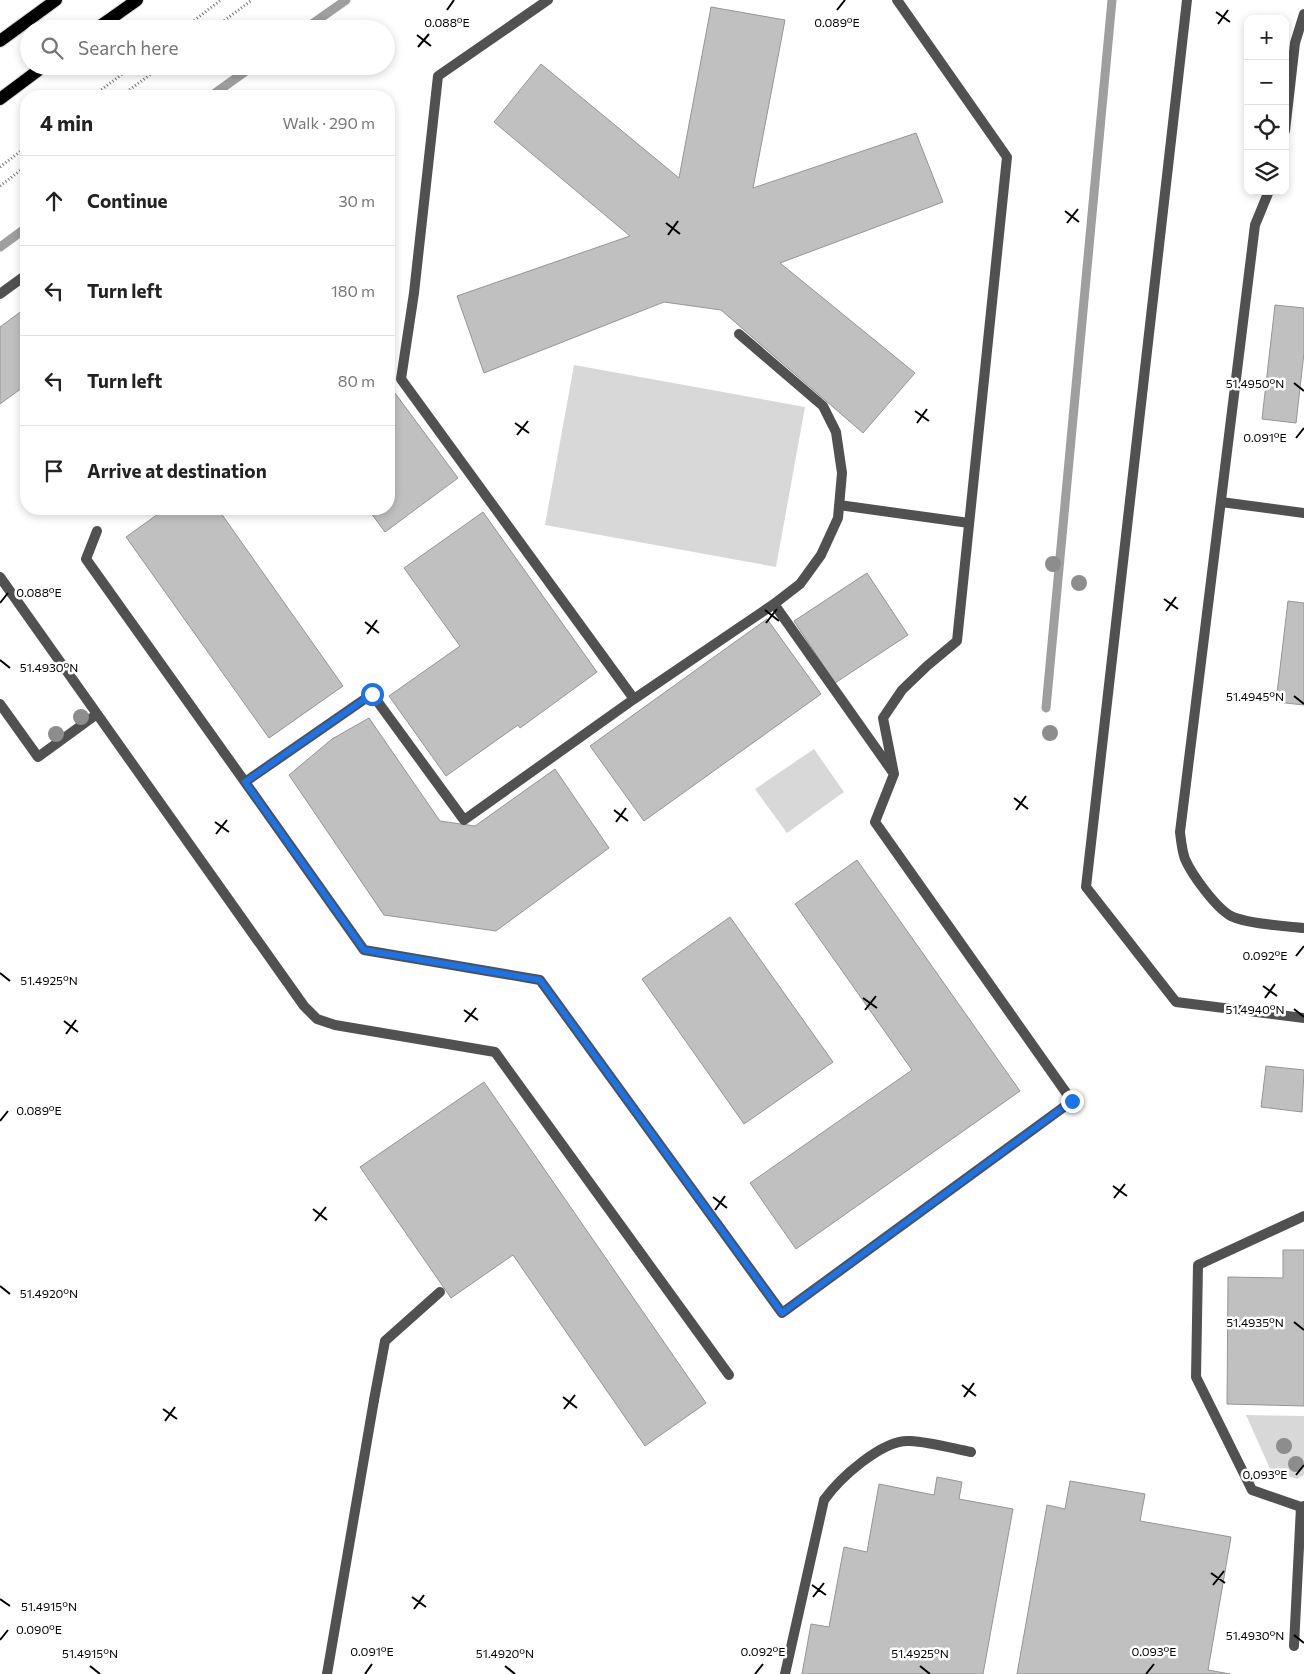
<!DOCTYPE html>
<meta charset="utf-8">
<style>
:root{--surface:#fff;--page:#f6f6f6;--text:#222;--muted:#767676;--line:#e0e0e0}
body{margin:0;font-family:Commissioner,sans-serif;background:var(--page);color:var(--text)}
.controls{position:absolute;right:15px;top:15px;display:grid;overflow:hidden;border-radius:10px;box-shadow:0 2px 8px #0003}
.controls button{width:45px;height:45px;display:grid;place-items:center;padding:0;border:0;border-bottom:1px solid var(--line);background:var(--surface);color:var(--text);font:25px sans-serif}
.stop{position:absolute;width:15px;height:15px;margin:-11px;border:4px solid #1a73e8;border-radius:50%;background:#fff}
.stop.end{background:#1a73e8;border-color:#fff;box-shadow:0 1px 5px #0008}
.list{margin:0;padding:0;list-style:none}
h2{display:flex;justify-content:space-between;align-items:center;height:65px;margin:0;padding:0 20px;font-size:21px}
h2 small{font-size:16px;font-weight:400;color:var(--muted)}
.list li{display:grid;grid-template-columns:32px 1fr auto;gap:15px;align-items:center;box-sizing:border-box;height:90px;padding:0 20px;border-top:1px solid var(--line)}
.list b{display:block;font-size:19px;white-space:nowrap}
.list em{font-size:16px;font-style:normal;color:var(--muted)}
.icon{flex:none;width:28px;height:28px;fill:none;stroke:currentColor;stroke-width:2;stroke-linecap:round;stroke-linejoin:round}
.map{position:relative;flex:none;width:1304px;height:1674px;overflow:hidden}
.search{position:absolute;background:var(--surface);box-shadow:0 2px 8px #0003;left:20px;top:20px;width:375px;height:55px;display:flex;align-items:center;gap:12px;box-sizing:border-box;padding:0 18px;border-radius:28px;color:var(--muted);font-size:19px}
.panel{position:absolute;background:var(--surface);box-shadow:0 2px 8px #0003;left:20px;top:90px;width:375px;height:425px;border-radius:20px}
.map>svg:first-child{display:block}
.green{fill:#d8d8d8}
.lines{fill:none;stroke-linecap:round;stroke-linejoin:round}
.stream{stroke:#9f9f9f;stroke-width:9}
.building{fill:#c0c0c0;stroke:#959595}
.primary-casing{stroke:#dbdbdb;stroke-width:14}
.path{stroke:#737373;stroke-width:3;stroke-dasharray:1 2.5;stroke-linecap:butt}
.lane{stroke:#515151;stroke-width:10}
.street{stroke:#515151;stroke-width:10}
.primary{stroke:#000;stroke-width:12}
.tree{fill:#8d8d8d}
.route{stroke:#1a73e8;stroke-width:6}
.ticks{fill:none;stroke:#000;stroke-width:2}
.ticks-label{font-size:12px;text-anchor:middle;fill:#000;stroke:#fff;stroke-width:5;stroke-linejoin:round;paint-order:stroke}
</style>
<div class="map">
<svg width="1304" height="1674" viewBox="0 0 1304 1674">
<rect width="100%" height="100%" fill="#fff"/>
<path class="green" d="M574 365 805 407 776 567 545 525Z
M814 749 844 792 787 833 755 789Z
M1246 1415 1304 1416V1475L1297 1479 1271 1471Z"/>
<g class="lines">
<path class="stream" d="M305 29 346 0
M211 96 253 66
M0 247 26 228
M1046 708 1112 0"/>
</g>
<path class="building" d="M711 7 785 20 753 188 916 133 943 202 780 263 915 373 863 433 721 310 664 302 484 373 457 296 630 236 494 122 541 64 679 178Z
M1275 305 1304 308V353L1296 423 1262 419Z
M23 310 26 314V385L0 404V327Z
M389 385 458 478 385 532 368 509H389Z
M165 509H218L343 686 269 738 126 537Z
M483 512 597 672 520 728 518 725 446 776 389 696 460 646 404 568Z
M867 573 908 635 835 683 794 621Z
M1288 601 1304 603V705L1276 702Z
M767 619 821 694 644 821 590 746Z
M369 718 440 821 475 826 555 769 609 848 496 931 384 915 289 775 332 739Z
M857 860 1020 1091 796 1249 750 1183 912 1070 795 904Z
M730 917 833 1062 744 1124 642 979Z
M1266 1066 1304 1070 1302 1112 1261 1107Z
M484 1082 706 1403 645 1446 513 1255 451 1298 360 1167Z
M1283 1250H1304V1406L1227 1404 1228 1277 1283 1278Z
M937 1477 962 1482 959 1499 1013 1509 983 1674H802L811 1624 829 1627 844 1547 867 1552 879 1484 934 1495Z
M1070 1481 1145 1494 1140 1521 1231 1537 1208 1670 1230 1674H1017L1047 1505 1065 1509Z"/>
<g class="lines">
<defs>
<path id="primary" d="M96 29 137 0
M0 41 56 0
M0 99 44 66"/>
</defs>
<use href="#primary" class="primary-casing"/>
<path class="path" d="M183 29 221 0
M213 29 252 0
M93 96 133 66
M121 96 162 66
M0 167 26 147
M0 186 26 166"/>
<path class="lane" d="M1187 0 1086 887 1176 1002 1304 1018
M1285 131 1295 43 1304 14
M1269 191 1255 225 1180 832C1181 841 1182 851 1185 859 1192 875 1216 908 1231 916 1247 924 1285 926 1304 928
M0 294 26 275
M739 334 823 406 836 432 842 473 838 518 821 555 800 584 774 604 892 771
M1221 502 1304 513
M839 505 969 523
M97 531 86 559 245 782 372 694 464 820 634 699 401 379 414 293 438 76 548 0
M0 577 304 1006 317 1019 335 1025 495 1052 729 1375
M634 699 774 604
M0 704 38 757 97 714
M245 782 364 950 540 980 782 1313 1072 1101 875 822 894 774 883 718 902 690 927 666 957 641 1007 157 897 0
M1294 1646 1301 1507
M327 1674 374 1400
M785 1674 824 1500C839 1479 882 1439 910 1441 930 1442 951 1448 971 1452"/>
<path class="street" d="M1304 1216 1198 1265 1196 1377 1252 1490 1301 1507 1304 1506
M374 1400 385 1341 440 1292"/>
<use href="#primary" class="primary"/>
</g>
<g class="tree">
<circle cx="1053" cy="564" r="8"/>
<circle cx="1079" cy="583" r="8"/>
<circle cx="81" cy="717" r="8"/>
<circle cx="1050" cy="733" r="8"/>
<circle cx="56" cy="734" r="8"/>
<circle cx="1284" cy="1446" r="8"/>
<circle cx="1296" cy="1464" r="8"/>
</g>
<g class="lines">
<path class="route" d="M372 694 245 782 364 950 540 980 782 1313 1072 1101"/>
</g>
<path class="ticks" d="M447 10 454 0M837 10 845 0M1216 12 1230 22M1218 24 1228 10M417 35 431 46M418 47 429 34M1065 211 1079 222M666 223 680 234M1067 223 1078 209M668 235 678 221M1294 383 1304 391M915 411 929 421M515 423 529 433M917 423 927 409M517 435 528 421M1296 438 1304 428M1164 599 1178 609M0 603 8 593M765 610 779 621M1166 611 1176 597M365 622 379 633M766 623 777 609M367 634 377 620M0 660 10 668M1294 696 1304 704M1014 798 1028 809M614 810 628 821M1016 810 1026 796M215 822 229 832M616 822 626 808M216 834 227 820M1296 956 1304 946M0 973 10 981M1263 986 1277 996M863 998 877 1008M1265 998 1275 984M1294 1009 1304 1017M464 1010 478 1020M865 1010 876 996M64 1021 78 1032M465 1022 476 1008M66 1034 76 1020M0 1121 8 1111M1113 1186 1127 1196M713 1197 727 1208M1114 1198 1125 1184M313 1209 327 1220M715 1210 725 1196M315 1221 326 1207M0 1286 10 1294M1294 1322 1304 1330M962 1385 976 1396M563 1397 577 1408M964 1397 974 1383M163 1409 177 1419M564 1409 575 1395M165 1421 175 1407M1296 1475 1304 1465M1211 1573 1225 1583M812 1585 826 1595M1213 1585 1224 1571M412 1597 426 1607M813 1597 824 1583M0 1599 10 1606M414 1609 424 1595M1294 1635 1304 1643M0 1640 8 1630M90 1666 100 1674M505 1666 515 1674M920 1666 930 1674M365 1674 372 1664M755 1674 763 1664M1146 1674 1154 1664"/>
<g class="ticks-label">
<text x="447" y="27">0.088°E</text>
<text x="837" y="27">0.089°E</text>
<text x="1255" y="388">51.4950°N</text>
<text x="1265" y="442">0.091°E</text>
<text x="39" y="597">0.088°E</text>
<text x="49" y="672">51.4930°N</text>
<text x="1255" y="701">51.4945°N</text>
<text x="1265" y="960">0.092°E</text>
<text x="49" y="985">51.4925°N</text>
<text x="1255" y="1014">51.4940°N</text>
<text x="39" y="1115">0.089°E</text>
<text x="49" y="1298">51.4920°N</text>
<text x="1255" y="1327">51.4935°N</text>
<text x="1265" y="1479">0.093°E</text>
<text x="49" y="1611">51.4915°N</text>
<text x="39" y="1634">0.090°E</text>
<text x="1255" y="1640">51.4930°N</text>
<text x="372" y="1656">0.091°E</text>
<text x="763" y="1656">0.092°E</text>
<text x="1154" y="1656">0.093°E</text>
<text x="90" y="1658">51.4915°N</text>
<text x="505" y="1658">51.4920°N</text>
<text x="920" y="1658">51.4925°N</text>
</g>
</svg>
<div class="controls">
<button>+</button>
<button>−</button>
<button><svg class="icon" aria-label="locate" viewBox="0 0 24 24"><circle cx="12" cy="12" r="6"/><path d="M12 2v4M12 18v4M2 12h4M18 12h4"/></svg></button>
<button><svg class="icon" aria-label="layers" viewBox="0 0 24 24"><path d="M12 4l9 5-9 5-9-5zM3 14l9 5 9-5"/></svg></button>
</div>
<div class="stop" style="left:372px;top:694px"></div>
<div class="stop end" style="left:1072px;top:1101px"></div>
<div class="search"><svg class="icon" aria-label="search" viewBox="0 0 24 24"><circle cx="10" cy="10" r="6"/><path d="M15 15l6 6"/></svg>Search here</div>
<section class="panel">
<h2>4 min<small>Walk · 290 m</small></h2>
<ul class="list">
<li><svg class="icon" aria-label="ahead" viewBox="0 0 24 24"><path d="M12 20V5M6 11l6-6 6 6"/></svg><div><b>Continue</b></div><em>30 m</em></li>
<li><svg class="icon" aria-label="left" viewBox="0 0 24 24"><path d="M17 20v-9H6M10 6l-5 5 5 5"/></svg><div><b>Turn left</b></div><em>180 m</em></li>
<li><svg class="icon" aria-label="left" viewBox="0 0 24 24"><path d="M17 20v-9H6M10 6l-5 5 5 5"/></svg><div><b>Turn left</b></div><em>80 m</em></li>
<li><svg class="icon" aria-label="arrive" viewBox="0 0 24 24"><path d="M6 21V4h12l-3 4 3 4H6"/></svg><div><b>Arrive at destination</b></div></li>
</ul>
</section>
</div>
